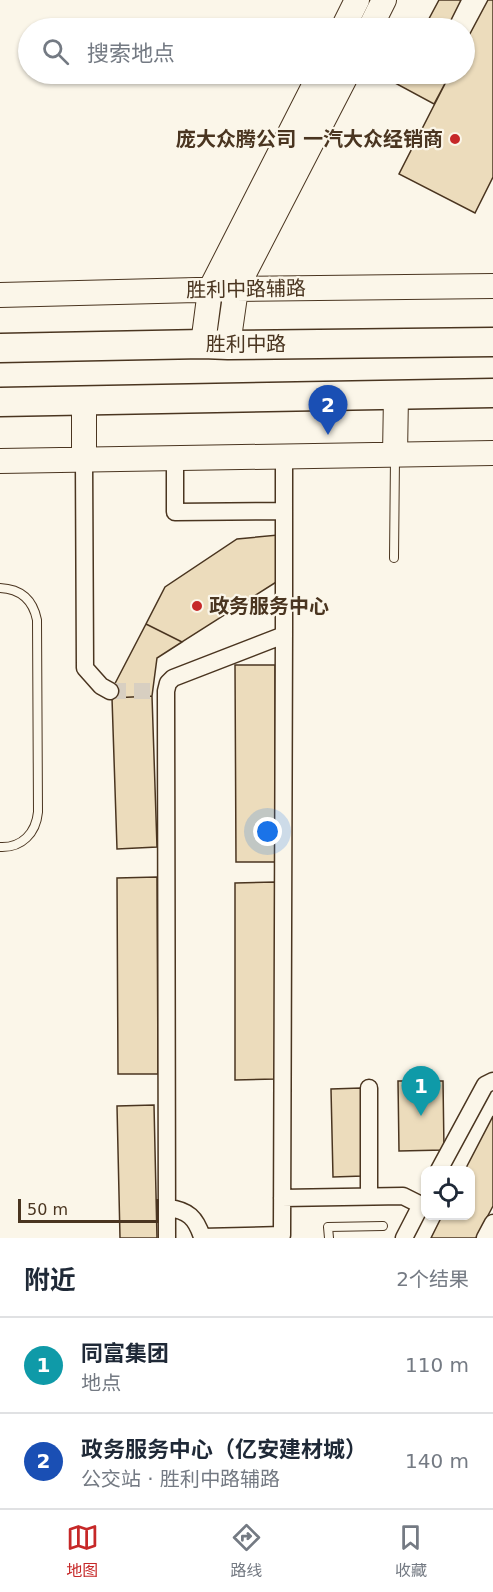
<!DOCTYPE html>
<html lang="zh">
<meta charset="utf-8">
<style>
:root{--surface:#fff;--page:#f6f6f7;--text:#1f2937;--muted:#747a83;--line:#e0e1e3;--accent:#c62828}
body{margin:0;font-family:"DejaVu Sans","Noto Sans SC",sans-serif;background:var(--page);color:var(--text)}
.controls{position:absolute;right:18px;bottom:18px;display:grid;overflow:hidden;border-radius:12px;box-shadow:0 2px 4px #0004}
.controls button{width:54px;height:54px;display:grid;place-items:center;padding:0;border:0;border-bottom:2px solid var(--line);background:var(--surface);color:var(--text);font:30px sans-serif}
.scale{position:absolute;left:18px;bottom:15px;width:141px;box-sizing:border-box;padding-left:6px;border:3px solid #4a3520;border-top:0;font-size:16px;line-height:21px;white-space:nowrap;color:#4a3520;-webkit-text-stroke:4px #fbf6e9;paint-order:stroke}
.you{position:absolute;left:268px;top:832px;width:21px;height:21px;margin:-15px;border:4px solid #fff;border-radius:50%;background:#1a73e8;box-shadow:0 0 0 9px #1a73e833}
.badge{display:grid;place-items:center;width:39px;height:39px;border-radius:50%;background:var(--accent);color:#fff;font-size:20px;font-weight:700}
.pin{position:absolute;translate:-50% -50px;filter:drop-shadow(0 2px 3px #0008)}
.pin::after{content:'';position:absolute;top:32px;width:21px;height:18px;background:inherit;clip-path:polygon(0 0,100% 0,50% 100%)}
.list{margin:0;padding:0;list-style:none}
h2{display:flex;justify-content:space-between;align-items:center;height:78px;margin:0;padding:0 24px;font-size:26px}
h2 small{font-size:20px;font-weight:400;color:var(--muted)}
.list li{display:grid;grid-template-columns:39px 1fr auto;gap:18px;align-items:center;box-sizing:border-box;height:96px;padding:0 24px;border-top:2px solid var(--line)}
.list b{display:block;font-size:22px;white-space:nowrap}
.list p{margin:0;font-size:20px;white-space:nowrap;color:var(--muted)}
.list em{font-size:20px;font-style:normal;color:var(--muted)}
.icon{flex:none;width:33px;height:33px;fill:none;stroke:currentColor;stroke-width:2;stroke-linecap:round;stroke-linejoin:round}
.map{position:relative;flex:none;width:493px;height:1238px;overflow:hidden}
.search{position:absolute;background:var(--surface);box-shadow:0 2px 4px #0004;left:18px;right:18px;top:18px;height:66px;display:flex;align-items:center;gap:15px;box-sizing:border-box;padding:0 21px;border-radius:33px;color:var(--muted);font-size:22px}
.sheet{height:270px;background:var(--surface)}
nav{display:flex;justify-content:space-around;align-items:center;box-sizing:border-box;height:84px;border-top:2px solid var(--line);background:var(--surface);font-size:16px;color:var(--muted)}
nav a{display:grid;justify-items:center;gap:3px}
nav .on{color:var(--accent)}
.map>svg:first-child{display:block}
.building{fill:#ecdcbc;stroke:#4a3520;stroke-width:1.5}
.lines{fill:none;stroke-linecap:round;stroke-linejoin:round}
.minor-tunnel{stroke:#d8cfc1;stroke-width:16;stroke-dasharray:16 8;stroke-linecap:butt}
.service-casing{stroke:#4a3520;stroke-width:10}
.minor-casing{stroke:#4a3520;stroke-width:19}
.secondary-casing{stroke:#4a3520;stroke-width:26}
.trunk-casing{stroke:#4a3520;stroke-width:31}
.service{stroke:#fbf6e9;stroke-width:8}
.minor{stroke:#fbf6e9;stroke-width:16}
.secondary{stroke:#fbf6e9;stroke-width:24}
.trunk{stroke:#fbf6e9;stroke-width:28}
.poi-dot{fill:#c62828;stroke:#fbf6e9;stroke-width:2}
.labels{text-anchor:middle;stroke-width:4.5;stroke-linejoin:round;paint-order:stroke}
.poi-label{font-size:20px;font-weight:bold;fill:#4a3520;stroke:#fbf6e9;text-anchor:end}
.street-label{font-size:20px;fill:#4a3520;stroke:#fbf6e9}
</style>
<div class="map">
<svg width="493" height="1238" viewBox="0 0 493 1238">
<rect width="100%" height="100%" fill="#fbf6e9"/>
<path class="building" d="M439 0H461L447 28H424Z
M488 0H493V177L475 213 399 174 450 74H464V45Z
M400 74H450L434 104 395 83Z
M278 535 281 579 182 642 146 624 165 587 237 539Z
M146 624 182 642 157 658 152 696 112 698 109 695Z
M235 665H275V862H236Z
M152 696 157 847 117 849 112 698Z
M157 877 158 1074H118L117 878Z
M275 882V1079L235 1080V883Z
M398 1081H443L444 1150 399 1151Z
M361 1088 363 1176 333 1177 331 1089Z
M154 1105 157 1238H120L117 1106Z
M493 1116V1206L476 1238H431L442 1216H470V1170H465Z"/>
<g class="lines">
<path class="minor-tunnel" d="M110 691H152"/>
<defs>
<path id="service" d="M394 558 395 458
M0 588C21 589 33 600 37 620L38 812C36 833 22 848 0 847
M329 1238 328 1227 383 1226"/>
<path id="minor" d="M175 458V512L284 511
M84 460 85 668 101 686 110 691
M439 1170 485 1085 493 1081
M369 1196V1088
M282 1198 403 1196 421 1205 404 1238
M168 1208C188 1210 196 1218 202 1237L282 1235 284 630V457
M167 1238 166 691 168 683 173 678 284 635
M485 1238 493 1223"/>
<path id="secondary" d="M343 28 357 0
M370 28 384 0
M0 295 236 289 493 286
M203 344 210 290 320 74
M228 345 236 289 347 74
M395 455 396 395
M84 460V401
M0 461 493 453"/>
<path id="trunk" d="M0 348 203 344 228 345 493 342
M0 402 493 393"/>
</defs>
<use href="#service" class="service-casing"/>
<use href="#minor" class="minor-casing"/>
<use href="#secondary" class="secondary-casing"/>
<use href="#trunk" class="trunk-casing"/>
<use href="#service" class="service"/>
<use href="#minor" class="minor"/>
<use href="#secondary" class="secondary"/>
<use href="#trunk" class="trunk"/>
</g>
<g class="poi-dot">
<circle cx="455" cy="139" r="6"/>
<circle cx="197" cy="606" r="6"/>
</g>
<g class="labels">
<g class="poi-label">
<text x="443" y="146">庞大众腾公司 一汽大众经销商</text>
<text x="209" y="613" text-anchor="start">政务服务中心</text>
</g>
<g class="street-label">
<text transform="translate(246 289) rotate(-1)" y="7">胜利中路辅路</text>
<text x="246" y="351">胜利中路</text>
</g>
</g>
</svg>
<div class="controls">
<button><svg class="icon" aria-label="locate" viewBox="0 0 24 24"><circle cx="12" cy="12" r="6"/><path d="M12 2v4M12 18v4M2 12h4M18 12h4"/></svg></button>
</div>
<div class="scale">50 m</div>
<div class="you"></div>
<div class="pin badge" style="left:421px;top:1116px;background:#0f9aa8">1</div>
<div class="pin badge" style="left:328px;top:435px;background:#1a4fb4">2</div>
<div class="search"><svg class="icon" aria-label="search" viewBox="0 0 24 24"><circle cx="10" cy="10" r="6"/><path d="M15 15l6 6"/></svg>搜索地点</div>
</div>
<section class="sheet">
<h2>附近<small>2个结果</small></h2>
<ul class="list">
<li><span class="badge" style="background:#0f9aa8">1</span><div><b>同富集团</b><p>地点</p></div><em>110 m</em></li>
<li><span class="badge" style="background:#1a4fb4">2</span><div><b>政务服务中心（亿安建材城）</b><p>公交站 · 胜利中路辅路</p></div><em>140 m</em></li>
</ul>
</section>
<nav>
<a class="on"><svg class="icon" aria-label="map" viewBox="0 0 24 24"><path d="M3 6l6-2 6 2 6-2v14l-6 2-6-2-6 2zM9 4v14M15 6v14"/></svg>地图</a>
<a><svg class="icon" aria-label="directions" viewBox="0 0 24 24"><path d="M12 3l9 9-9 9-9-9zM9 14v-3h6M13 9l2 2-2 2"/></svg>路线</a>
<a><svg class="icon" aria-label="saved" viewBox="0 0 24 24"><path d="M7 4h10v16l-5-4-5 4z"/></svg>收藏</a>
</nav>
